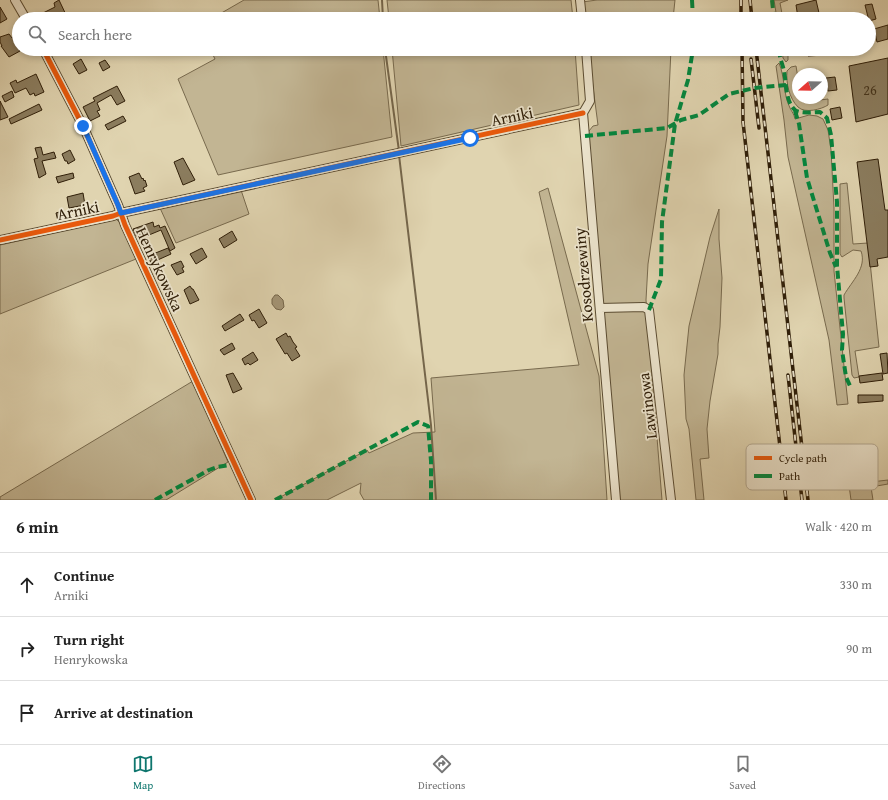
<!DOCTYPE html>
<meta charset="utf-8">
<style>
:root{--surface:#fff;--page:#f2f2f2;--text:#222;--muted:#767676;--line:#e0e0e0;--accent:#0f766e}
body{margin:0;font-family:"Gentium Book Plus",serif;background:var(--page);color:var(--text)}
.compass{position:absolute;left:792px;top:68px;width:36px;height:36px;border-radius:50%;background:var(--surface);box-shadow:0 2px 6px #0003;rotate:250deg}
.stop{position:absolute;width:12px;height:12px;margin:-9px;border:3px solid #1a73e8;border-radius:50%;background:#fff}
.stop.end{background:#1a73e8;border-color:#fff;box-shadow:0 1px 4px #0008}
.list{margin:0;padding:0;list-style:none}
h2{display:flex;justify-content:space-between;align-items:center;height:52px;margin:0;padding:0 16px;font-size:17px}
h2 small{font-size:13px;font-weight:400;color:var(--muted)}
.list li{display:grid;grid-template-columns:26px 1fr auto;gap:12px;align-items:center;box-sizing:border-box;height:64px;padding:0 16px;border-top:1px solid var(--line)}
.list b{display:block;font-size:15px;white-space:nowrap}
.list p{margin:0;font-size:13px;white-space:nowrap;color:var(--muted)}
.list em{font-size:13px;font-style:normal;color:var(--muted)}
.icon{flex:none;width:22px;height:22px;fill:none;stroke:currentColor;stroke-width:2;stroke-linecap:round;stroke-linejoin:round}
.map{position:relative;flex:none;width:888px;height:500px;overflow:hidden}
.search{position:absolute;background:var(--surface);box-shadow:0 2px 6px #0003;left:12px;right:12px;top:12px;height:44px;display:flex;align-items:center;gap:10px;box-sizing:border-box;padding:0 14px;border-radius:22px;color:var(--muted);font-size:15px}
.sheet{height:244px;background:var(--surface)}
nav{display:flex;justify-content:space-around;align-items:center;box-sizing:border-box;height:56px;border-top:1px solid var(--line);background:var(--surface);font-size:11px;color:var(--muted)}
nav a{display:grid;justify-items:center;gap:2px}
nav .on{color:var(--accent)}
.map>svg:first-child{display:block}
.green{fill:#c2b593;stroke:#786a4e}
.water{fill:#a49677;stroke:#75664b}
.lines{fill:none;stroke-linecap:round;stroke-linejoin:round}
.stream{stroke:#75664b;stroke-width:2}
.building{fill:#8b7d5f;stroke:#2f1e08}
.street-casing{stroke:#5b4c32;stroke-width:10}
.street{stroke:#ebe3cc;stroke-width:8}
.rail-casing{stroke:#2f1e08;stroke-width:3.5}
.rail{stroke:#ebe3cc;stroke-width:2;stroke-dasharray:6;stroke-linecap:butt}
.quiet{stroke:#00873e;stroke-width:4;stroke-dasharray:8 4;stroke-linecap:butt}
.cycleway-casing{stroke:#ebe3cc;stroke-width:8}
.cycleway{stroke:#e8590c;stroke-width:5}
.route{stroke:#1a73e8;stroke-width:5}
.labels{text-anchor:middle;stroke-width:3.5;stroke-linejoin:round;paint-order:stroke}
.number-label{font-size:14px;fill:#46361e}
.street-label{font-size:16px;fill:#2f1e08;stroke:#ebe3cc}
.key{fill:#ebe3cc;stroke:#b3a891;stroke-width:1}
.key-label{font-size:11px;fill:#2f1e08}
</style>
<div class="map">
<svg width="888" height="500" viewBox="0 0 888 500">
<rect width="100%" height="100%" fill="#e0d4b0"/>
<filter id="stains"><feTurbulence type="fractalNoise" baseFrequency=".005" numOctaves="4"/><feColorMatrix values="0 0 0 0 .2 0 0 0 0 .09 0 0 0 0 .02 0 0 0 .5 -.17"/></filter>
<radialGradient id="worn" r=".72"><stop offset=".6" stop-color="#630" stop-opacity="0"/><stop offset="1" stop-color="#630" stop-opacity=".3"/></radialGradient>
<path class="green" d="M244 0H378L380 19H211Z
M387 0H571L573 19H389Z
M597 0H675L673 19H584L582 2Z
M774 0H788L780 3 783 19H777Z
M210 49H383L392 137 218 175 178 79 215 59Z
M392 49H575L579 105 401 146Z
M588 49H671L667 136 648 264 646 300 662 500H616L585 136 593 126 598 125Z
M782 49H788V60L786 62 783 58Z
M779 63C785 77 783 94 790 108 792 112 794 114 795 119L809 115 817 116 823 119 828 130 831 150 834 208V271L848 404 837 405 829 340 788 157 784 120 776 66Z
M796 66 798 78V98H802L803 102 828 99V105C822 109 805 114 798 107 789 98 786 83 787 71L791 67Z
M847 183 853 244 868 243 879 347 855 351 859 377 854 378 852 375 844 298V295C852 281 867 268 861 251L853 250 842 257 840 254V184Z
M548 188 599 376 607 500H364L360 493 361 483 327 500H275L367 450 369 453 413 433 435 432 431 378 579 365 539 192Z
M241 190 249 214 176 243 160 208Z
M719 209V239L722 278 720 327 718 344V354L710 401 707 429 709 458 700 459 704 500H696L689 429 686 419 684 375 689 326 710 237Z
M116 219 120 223 136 259 0 314V245Z
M193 381 228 462 166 500H0V497Z
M870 475 871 482 888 480V484L871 487 873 500H851L848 478Z"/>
<path class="water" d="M275 295H278L283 300 284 307 281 310 276 309 272 304V299Z"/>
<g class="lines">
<path class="stream" d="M382 0 383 19
M385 49 399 151
M399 155 431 425 436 500"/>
</g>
<path class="building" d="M59 0 68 19H61L59 15 52 19H31L55 7 54 3Z
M816 0 819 13 798 18 796 5Z
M872 4 876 19 869 21 865 5Z
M0 7 7 19 0 23Z
M888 25V39L877 42 874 29Z
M9 34 12 38 15 37 19 44 17 46 20 51 9 57 1 46H2L0 42V37Z
M807 49H840V54L808 56Z
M888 58V114L856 122 849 66Z
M81 59 87 70 79 74 73 64Z
M105 60 110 67 103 71 99 63Z
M36 74 44 92 35 96 34 93 30 95 26 88 15 93 10 83 16 80 17 83Z
M835 77 837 90 828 91 826 78Z
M117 86 125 101 117 105 111 95 97 103 100 110 97 111 100 116 90 121 83 107 95 101 93 98Z
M12 91 14 97 5 102 2 96Z
M0 101 8 117 0 120Z
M39 104 42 110 11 124 9 119Z
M840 107 842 118 832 120 830 109Z
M123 116 126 121 108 130 105 125Z
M41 147 43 155 54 152 56 158 42 161 46 174 39 178 34 159 38 158 35 148Z
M70 150 75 160 68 164 67 161H65L62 154Z
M183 158 195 180 183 185 174 162Z
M878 159 885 210H888V257L877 259 878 266 870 267 857 162Z
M73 173 74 178 58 183 56 177Z
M139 173 142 179 143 178 144 181 145 180 147 186 143 188 145 191 135 194 129 177Z
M83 193 85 205 69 208 67 197Z
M63 211 65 219 58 221 56 213Z
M153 222 154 227 159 225 160 228 165 226 175 248 170 251 161 230 149 235 148 233 136 236 133 229Z
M232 231 237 240 224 248 219 239Z
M168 248 171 254 151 263 148 256Z
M202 248 207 257 196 264 190 254Z
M181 261 184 267 182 268 184 272 177 275 171 265Z
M190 286 192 289H193L199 300 190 304 184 290Z
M259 309 267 323 259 328 254 320 252 321 249 315Z
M240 314 244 320 225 331 222 326Z
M286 333 288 337 290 336 293 342 297 347 295 348 300 356 292 361 287 353 285 354 276 339Z
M232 343 235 349 224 355 220 350Z
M253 352 258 360 250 365 248 363 245 365 242 359Z
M887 353 888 373 883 374 880 354Z
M233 373 242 389 233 393 226 375Z
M882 373 883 380 860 383 859 376Z
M858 395H883V401L858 403Z"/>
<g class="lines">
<defs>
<path id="street" d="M15 0 26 19
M580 0 582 19
M43 49 83 126 118 205 125 225 251 500
M586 49 590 101 583 113 616 500
M0 240 113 216 121 213 583 113
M600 308 644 307 649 310 671 500"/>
</defs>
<use href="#street" class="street-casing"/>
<use href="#street" class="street"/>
<defs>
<path id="rail" d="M741 0V19
M750 0 752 19
M742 49 743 122 786 500
M756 49 808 500
M751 59 759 128
M788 375 802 500"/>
</defs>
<use href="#rail" class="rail-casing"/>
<use href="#rail" class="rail"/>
<path class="quiet" d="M692 0 693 19
M772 0 774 19
M780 49C779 57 781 60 783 67 787 80 784 100 795 110 800 114 813 112 820 112L827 118 831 135 837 202V266L843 334 842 350 846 377 851 388
M795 111 799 124 807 178 830 253 836 267
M585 136 667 128 681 120 699 115 729 94 754 88 786 85
M649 310 661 279 662 222 675 124 688 80 693 49
M155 500 209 470 217 467 235 464
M275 500 418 422 428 426 431 461V500"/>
<defs>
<path id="cycleway" d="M43 49 83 126 118 205 125 225 251 500
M0 240 113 216 121 213 583 113"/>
</defs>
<use href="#cycleway" class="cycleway-casing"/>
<use href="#cycleway" class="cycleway"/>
</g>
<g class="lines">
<path class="route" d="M83 126 118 205 121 213 470 138"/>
</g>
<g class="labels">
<g class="number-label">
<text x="870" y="95">26</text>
</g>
<g class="street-label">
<text transform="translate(512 116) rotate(-12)" y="6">Arniki</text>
<text transform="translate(78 210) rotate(-12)" y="6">Arniki</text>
<text transform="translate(160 269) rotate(65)" y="6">Henrykowska</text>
<text transform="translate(583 275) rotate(-95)" y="6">Kosodrzewiny</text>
<text transform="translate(647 406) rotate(-97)" y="6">Lawinowa</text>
</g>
</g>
<rect x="746" y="444" width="132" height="46" rx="6" class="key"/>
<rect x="754" y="456" width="18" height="4" fill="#e8590c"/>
<rect x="754" y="474" width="18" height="4" fill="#00873e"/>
<g class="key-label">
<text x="779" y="462">Cycle path</text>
<text x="779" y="480">Path</text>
</g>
<rect width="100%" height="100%" filter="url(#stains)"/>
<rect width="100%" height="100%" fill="url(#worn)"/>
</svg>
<svg class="compass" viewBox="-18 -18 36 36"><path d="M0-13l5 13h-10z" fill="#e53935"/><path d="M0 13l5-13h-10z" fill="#767676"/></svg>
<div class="stop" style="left:470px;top:138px"></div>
<div class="stop end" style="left:83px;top:126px"></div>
<div class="search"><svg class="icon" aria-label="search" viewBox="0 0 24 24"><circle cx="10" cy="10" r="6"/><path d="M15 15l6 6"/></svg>Search here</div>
</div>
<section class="sheet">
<h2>6 min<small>Walk · 420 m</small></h2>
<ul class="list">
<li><svg class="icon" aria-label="ahead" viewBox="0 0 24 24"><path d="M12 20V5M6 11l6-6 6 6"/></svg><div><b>Continue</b><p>Arniki</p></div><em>330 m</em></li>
<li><svg class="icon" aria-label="right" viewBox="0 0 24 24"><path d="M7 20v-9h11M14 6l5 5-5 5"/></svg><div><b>Turn right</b><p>Henrykowska</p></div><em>90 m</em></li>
<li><svg class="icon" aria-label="arrive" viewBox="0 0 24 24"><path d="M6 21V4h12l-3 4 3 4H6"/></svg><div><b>Arrive at destination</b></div></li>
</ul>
</section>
<nav>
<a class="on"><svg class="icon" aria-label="map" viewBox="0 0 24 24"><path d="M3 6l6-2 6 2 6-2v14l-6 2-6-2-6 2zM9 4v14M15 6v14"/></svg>Map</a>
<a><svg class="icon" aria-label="directions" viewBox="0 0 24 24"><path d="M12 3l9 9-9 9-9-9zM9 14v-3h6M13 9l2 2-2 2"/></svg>Directions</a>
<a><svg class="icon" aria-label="saved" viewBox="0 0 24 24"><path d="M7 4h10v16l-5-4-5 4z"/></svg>Saved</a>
</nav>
